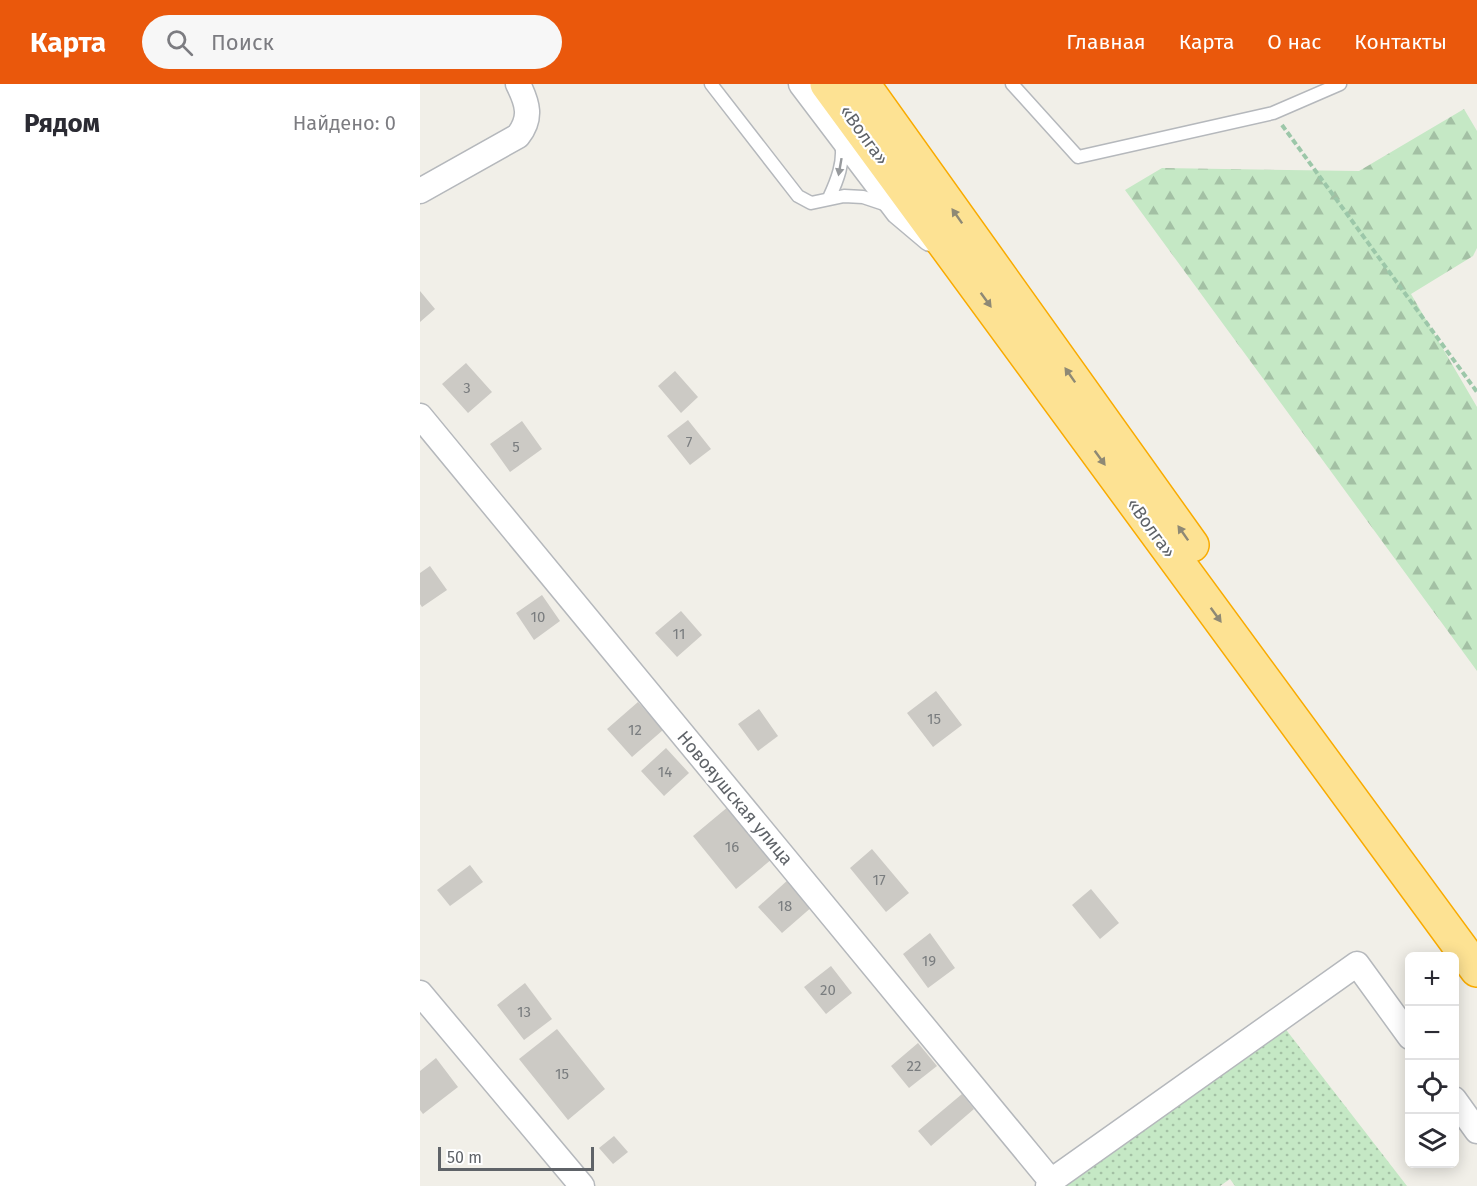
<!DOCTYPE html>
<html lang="ru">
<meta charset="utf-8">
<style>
:root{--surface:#fff;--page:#f7f7f7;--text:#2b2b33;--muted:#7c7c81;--line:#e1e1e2;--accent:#ea580c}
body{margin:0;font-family:"Fira Sans",sans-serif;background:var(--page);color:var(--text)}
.controls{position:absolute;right:18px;bottom:18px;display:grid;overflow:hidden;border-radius:9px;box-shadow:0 3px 15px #0003}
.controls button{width:54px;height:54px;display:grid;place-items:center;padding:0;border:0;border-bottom:2px solid var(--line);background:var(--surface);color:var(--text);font:30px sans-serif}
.scale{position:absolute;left:18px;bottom:15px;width:156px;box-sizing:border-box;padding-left:6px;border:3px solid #5f6368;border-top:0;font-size:16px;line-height:21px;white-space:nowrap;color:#5f6368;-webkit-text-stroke:4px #fff;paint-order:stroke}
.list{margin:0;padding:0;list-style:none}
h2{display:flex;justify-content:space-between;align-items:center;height:78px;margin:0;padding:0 24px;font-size:26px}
h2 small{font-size:20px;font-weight:400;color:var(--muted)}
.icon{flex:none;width:33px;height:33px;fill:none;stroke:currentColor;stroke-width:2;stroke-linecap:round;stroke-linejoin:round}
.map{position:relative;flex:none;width:1057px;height:1102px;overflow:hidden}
header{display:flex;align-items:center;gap:36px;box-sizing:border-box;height:84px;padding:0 30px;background:var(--accent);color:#fff}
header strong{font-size:28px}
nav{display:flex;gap:33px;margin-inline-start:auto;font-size:21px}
.search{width:420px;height:54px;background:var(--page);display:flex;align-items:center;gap:15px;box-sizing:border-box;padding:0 21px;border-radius:33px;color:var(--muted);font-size:22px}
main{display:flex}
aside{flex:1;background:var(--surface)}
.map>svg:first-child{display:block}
.grass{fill:url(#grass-dots)}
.forest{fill:url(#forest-firs)}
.building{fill:#cccac5}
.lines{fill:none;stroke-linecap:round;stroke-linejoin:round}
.lane-casing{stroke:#b5b8bc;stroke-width:15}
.street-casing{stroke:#b5b8bc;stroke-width:27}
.highway-casing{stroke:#f9ab00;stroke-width:36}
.path{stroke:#9cc7a9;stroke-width:4;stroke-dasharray:6 3;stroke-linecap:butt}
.lane{stroke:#fff;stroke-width:12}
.street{stroke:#fff;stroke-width:24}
.highway{stroke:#fde293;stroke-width:33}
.oneway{fill:#979a9d}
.oneway2{fill:#8e8975}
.labels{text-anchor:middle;stroke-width:4.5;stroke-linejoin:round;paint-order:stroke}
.number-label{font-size:15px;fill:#7a7d7f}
.street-label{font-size:18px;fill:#5f6368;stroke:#fff}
</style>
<header>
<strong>Карта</strong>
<div class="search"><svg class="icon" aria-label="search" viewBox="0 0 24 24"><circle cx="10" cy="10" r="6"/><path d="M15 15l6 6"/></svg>Поиск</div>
<nav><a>Главная</a><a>Карта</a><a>О нас</a><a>Контакты</a></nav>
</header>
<main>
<aside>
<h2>Рядом<small>Найдено: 0</small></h2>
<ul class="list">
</ul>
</aside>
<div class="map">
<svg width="1057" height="1102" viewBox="0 0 1057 1102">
<defs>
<pattern id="grass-dots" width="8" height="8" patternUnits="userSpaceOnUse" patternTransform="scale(1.5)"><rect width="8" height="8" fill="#c5e8c5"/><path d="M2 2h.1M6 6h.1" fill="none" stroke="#a3c0a4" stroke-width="1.8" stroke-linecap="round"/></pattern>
<pattern id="forest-firs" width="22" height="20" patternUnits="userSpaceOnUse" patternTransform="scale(1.5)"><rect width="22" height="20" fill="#c5e8c5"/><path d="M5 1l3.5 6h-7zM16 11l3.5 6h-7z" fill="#a3c0a4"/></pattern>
</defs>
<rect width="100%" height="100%" fill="#f1efe8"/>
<path class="grass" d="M857 934 987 1102H815L810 1095 800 1102H628Z"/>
<path class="forest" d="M1044 25 1057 47V164L1053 172 991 210 1057 323V587L705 106 742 84 939 87Z"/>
<path class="building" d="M0 207 15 225 0 238Z
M46 279 72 308 48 329 22 300Z
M255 287 278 313 261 329 238 302Z
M268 336 291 365 270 381 247 352Z
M102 337 122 365 90 388 70 360Z
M10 482 27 506 2 523 0 520V489Z
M122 511 140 537 114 556 96 529Z
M261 527 282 551 257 573 235 549Z
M516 607 542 641 513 663 487 629Z
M218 618 243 646 212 673 187 645Z
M339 625 358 652 338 667 318 640Z
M246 664 269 689 244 712 221 687Z
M309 722 352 775 316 805 273 752Z
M452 765 489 809 466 828 430 784Z
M50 781 63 798 30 822 17 806Z
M369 795 393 822 362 849 338 823Z
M671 805 699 839 680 855 652 821Z
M510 849 535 884 508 904 483 870Z
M411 882 432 909 406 930 384 903Z
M105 899 132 935 104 956 77 921Z
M137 945 185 1005 148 1036 99 975Z
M498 959 517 982 489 1004 471 982Z
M16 974 38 1003 3 1030 0 1026V987Z
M542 1010 554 1025 511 1062 498 1047Z
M194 1052 208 1068 193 1080 179 1064Z"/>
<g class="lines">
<defs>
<path id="lane" d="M291 0 378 112 391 119 424 112 443 113 467 121
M592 0 658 73 853 29 920 0
M409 114C417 97 425 77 421 58"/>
<path id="street" d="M381 0 478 128 510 155
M0 107 98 52C112 34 108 20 98 0
M0 332 631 1097
M0 909 162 1102
M1034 1015 1057 1047
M628 1102 631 1097 937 880 990 953"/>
<path id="highway" d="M407 0 1057 886
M443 0 772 461"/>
</defs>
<use href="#lane" class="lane-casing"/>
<use href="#street" class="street-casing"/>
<use href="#highway" class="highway-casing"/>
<path class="path" d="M862 41 1057 308"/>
<use href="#lane" class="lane"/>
<use href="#street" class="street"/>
<use href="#highway" class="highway"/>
</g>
<defs><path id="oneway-solid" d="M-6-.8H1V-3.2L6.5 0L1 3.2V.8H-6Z" transform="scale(1.5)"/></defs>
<use class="oneway" href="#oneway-solid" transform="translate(420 83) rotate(100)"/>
<g class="oneway2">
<use href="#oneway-solid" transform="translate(537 132) rotate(-125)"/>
<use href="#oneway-solid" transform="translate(566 216) rotate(54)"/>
<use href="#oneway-solid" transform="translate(650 291) rotate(-125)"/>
<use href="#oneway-solid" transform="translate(680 374) rotate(54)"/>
<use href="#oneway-solid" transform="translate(763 449) rotate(-125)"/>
<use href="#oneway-solid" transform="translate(796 531) rotate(54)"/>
</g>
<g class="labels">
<g class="number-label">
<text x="47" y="309">3</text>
<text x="269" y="363">7</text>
<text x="96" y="368">5</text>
<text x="118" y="538">10</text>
<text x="259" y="555">11</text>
<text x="514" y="640">15</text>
<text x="215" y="651">12</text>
<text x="245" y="693">14</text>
<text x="312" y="768">16</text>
<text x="459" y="801">17</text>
<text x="365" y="827">18</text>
<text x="509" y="882">19</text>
<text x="408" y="911">20</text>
<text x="104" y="933">13</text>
<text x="494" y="987">22</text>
<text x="142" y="995">15</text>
</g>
<g class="street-label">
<text transform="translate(444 51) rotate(54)" y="6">«Волга»</text>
<text transform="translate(731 444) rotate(54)" y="6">«Волга»</text>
<text transform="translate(315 714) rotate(50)" y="6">Новояушская улица</text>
</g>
</g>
</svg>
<div class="controls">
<button>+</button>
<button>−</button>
<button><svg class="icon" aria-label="locate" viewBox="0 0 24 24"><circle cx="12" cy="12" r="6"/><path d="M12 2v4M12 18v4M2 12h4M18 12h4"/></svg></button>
<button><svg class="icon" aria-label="layers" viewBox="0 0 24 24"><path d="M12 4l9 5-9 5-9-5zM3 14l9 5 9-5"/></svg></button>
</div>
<div class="scale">50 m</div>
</div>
</main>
